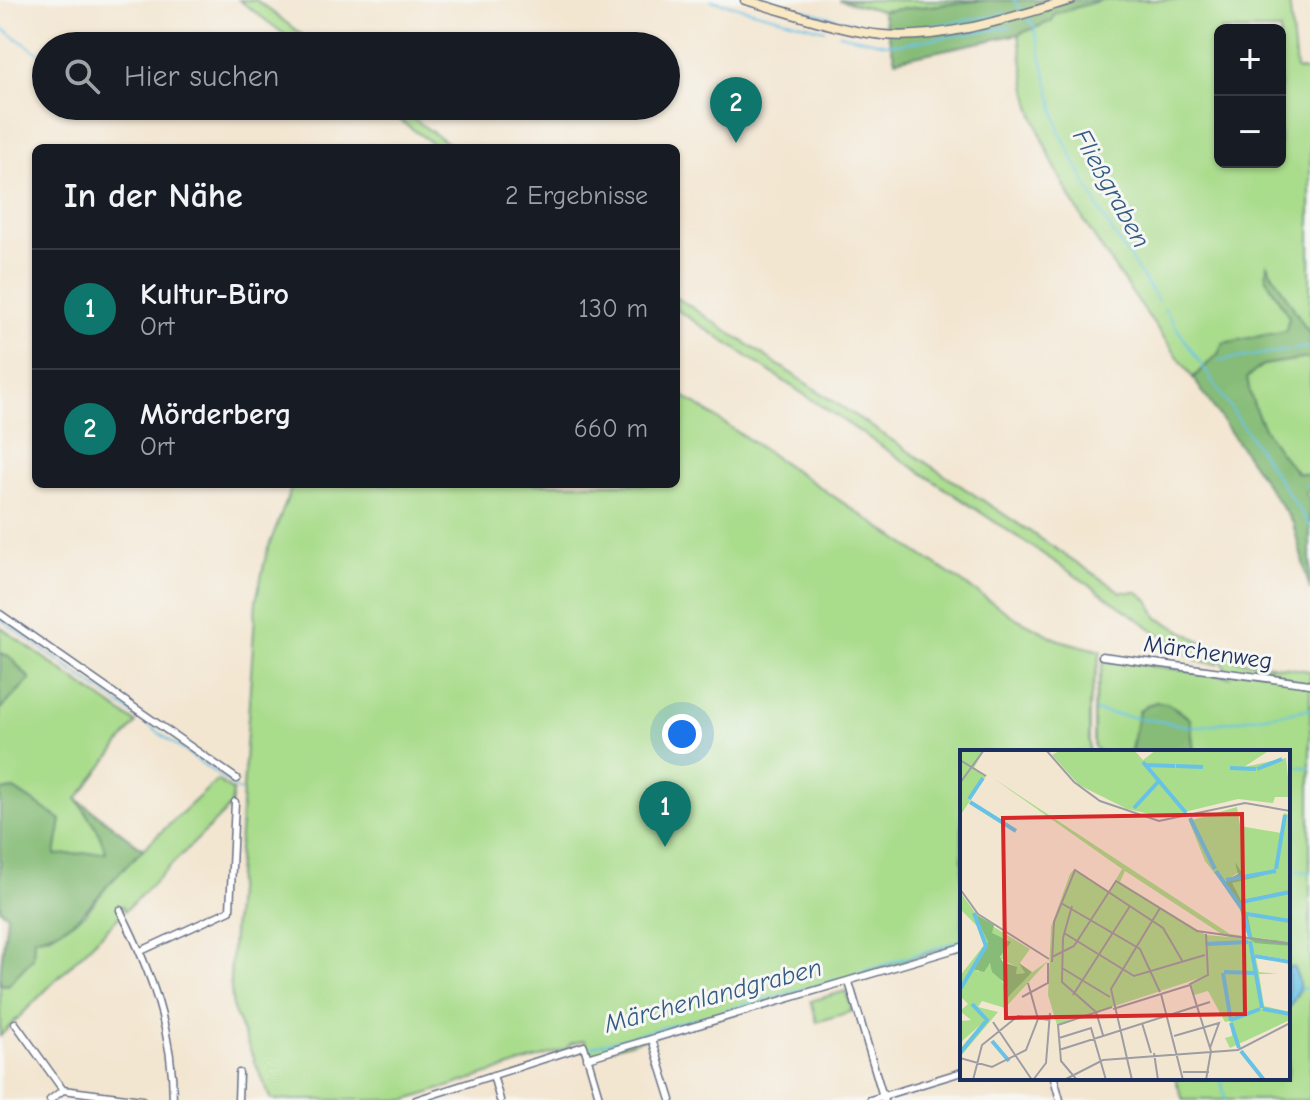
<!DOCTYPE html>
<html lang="de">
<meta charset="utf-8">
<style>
:root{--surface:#171b24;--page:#20242c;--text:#f1f3f6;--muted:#9ea1a6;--line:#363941;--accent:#0f766e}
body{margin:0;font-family:"Comic Neue",sans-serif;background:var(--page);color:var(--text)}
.controls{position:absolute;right:24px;top:24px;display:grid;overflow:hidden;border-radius:12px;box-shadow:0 2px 6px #0004}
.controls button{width:72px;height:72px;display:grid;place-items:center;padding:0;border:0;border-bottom:2px solid var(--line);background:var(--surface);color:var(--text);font:40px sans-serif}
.you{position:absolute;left:682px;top:734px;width:28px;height:28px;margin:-20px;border:6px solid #fff;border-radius:50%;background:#1a73e8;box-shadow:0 0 0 12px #1a73e833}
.badge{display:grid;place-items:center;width:52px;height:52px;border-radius:50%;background:var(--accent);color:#fff;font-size:26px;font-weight:700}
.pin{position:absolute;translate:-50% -66px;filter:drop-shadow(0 2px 4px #0008)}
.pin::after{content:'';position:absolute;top:42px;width:28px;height:24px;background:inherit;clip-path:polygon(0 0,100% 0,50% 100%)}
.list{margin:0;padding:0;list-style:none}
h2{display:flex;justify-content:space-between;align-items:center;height:104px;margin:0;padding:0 32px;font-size:34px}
h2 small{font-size:26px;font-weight:400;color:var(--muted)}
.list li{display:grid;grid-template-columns:52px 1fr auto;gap:24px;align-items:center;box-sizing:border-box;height:120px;padding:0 32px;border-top:2px solid var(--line)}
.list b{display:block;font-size:30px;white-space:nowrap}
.list p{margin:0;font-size:26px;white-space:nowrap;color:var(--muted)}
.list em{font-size:26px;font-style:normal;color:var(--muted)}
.icon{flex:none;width:44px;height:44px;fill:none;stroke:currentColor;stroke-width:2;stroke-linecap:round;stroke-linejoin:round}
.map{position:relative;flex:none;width:1310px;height:1100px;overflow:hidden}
.search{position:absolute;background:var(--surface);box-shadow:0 2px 6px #0004;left:32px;top:32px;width:648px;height:88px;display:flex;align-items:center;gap:20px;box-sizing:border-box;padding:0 28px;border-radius:44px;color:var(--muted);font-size:30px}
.panel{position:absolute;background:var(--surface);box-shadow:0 2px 6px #0004;left:32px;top:144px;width:648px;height:344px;border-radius:12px}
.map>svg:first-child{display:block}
.green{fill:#a9dc8b;stroke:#628674;stroke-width:2;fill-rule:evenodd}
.forest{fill:#86bc77;stroke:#50766a;stroke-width:2}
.water{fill:#68c2e5;stroke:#4278a2;stroke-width:2}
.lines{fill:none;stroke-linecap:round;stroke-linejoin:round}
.stream{stroke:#68c2e5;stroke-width:2}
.minor-casing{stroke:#676f86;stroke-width:9}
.secondary-casing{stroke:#676f86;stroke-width:11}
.minor{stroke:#fff;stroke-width:6}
.secondary{stroke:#f8e8c3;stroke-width:8}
.labels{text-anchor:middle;stroke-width:6;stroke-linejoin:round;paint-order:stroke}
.street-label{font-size:24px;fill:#1b2f5e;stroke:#f6f6f2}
.water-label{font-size:26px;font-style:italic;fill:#325b86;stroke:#f6f6f2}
.inset-river{fill:none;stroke:#68c2e5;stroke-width:4}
.inset-road{fill:none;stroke:#9d9da3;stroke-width:2}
.view{fill:#d62828;fill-opacity:0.15;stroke:#d62828;stroke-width:4}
.inset-edge{fill:none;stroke:#1b2f5e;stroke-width:4}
</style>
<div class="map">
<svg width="1310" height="1100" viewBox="0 0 1310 1100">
<rect width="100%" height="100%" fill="#f6f6f2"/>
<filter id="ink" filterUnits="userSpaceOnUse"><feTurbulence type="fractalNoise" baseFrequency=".0125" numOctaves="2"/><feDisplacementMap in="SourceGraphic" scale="16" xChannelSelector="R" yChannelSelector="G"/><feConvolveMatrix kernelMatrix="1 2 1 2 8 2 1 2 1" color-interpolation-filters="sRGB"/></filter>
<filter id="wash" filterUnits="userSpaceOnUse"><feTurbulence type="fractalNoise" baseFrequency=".006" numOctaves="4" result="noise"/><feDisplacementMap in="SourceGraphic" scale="32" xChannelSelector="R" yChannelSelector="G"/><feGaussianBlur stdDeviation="1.8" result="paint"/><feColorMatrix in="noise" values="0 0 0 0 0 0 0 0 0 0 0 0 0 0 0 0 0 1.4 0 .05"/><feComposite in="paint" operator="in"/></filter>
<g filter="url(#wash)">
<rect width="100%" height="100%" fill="#f3e6d1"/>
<path class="green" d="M239 0H256L317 46H300Z
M839 0H986L882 11Z
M1101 0H1289L1296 69 1310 72V335L1268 267 1266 278 1289 317 1286 331 1218 354 1193 378C1135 296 1060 204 1031 106 1024 83 1022 57 1019 34L1052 21 1054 14ZM1220 30H1280V162H1220Z
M380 106H396L454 148H439Z
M676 297 1121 592H1138L1149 601 1158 618 1236 660 1310 671V1100H1183L1175 1078H1288V1009L1300 989 1293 968 1288 967V752H1194L1190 719C1176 707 1165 698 1146 705L1134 732 1131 752H1100L1094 747V706L1104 659 1230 677 1220 658 1218 664 1198 661 1091 586 676 309Z
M1298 358H1310V475L1297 473C1271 444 1253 416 1246 378L1263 365Z
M676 391 1014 617 1059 640 1101 651 1089 705V752H962V943L850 979 589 1055 585 1040 570 1044 566 1049 407 1100H271L233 1009 230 978 256 601 267 551 293 484H676Z
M0 627 136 723 77 799 97 829 107 853 54 856 61 820 14 789 0 791V710L30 679 9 656 0 653Z
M217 780 233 791 231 806 125 911 122 906 118 909 121 915 0 1036V984L8 985 34 938 51 935 85 914 108 885 143 849Z
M846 991 852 1011 817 1022 811 1001Z"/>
<path class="forest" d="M986 0H1101L1054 14 1052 21 1019 34 895 60 882 11Z
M1267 265 1310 335V358L1263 365 1247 378C1253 416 1271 444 1297 473L1310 475V492L1305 493 1310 500V590L1293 523 1193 378 1218 354 1223 343 1286 331 1289 317 1266 278Z
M0 653 9 656 30 679 0 710Z
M1155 702 1167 703 1190 719 1194 752H1131L1139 711Z
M14 789 61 820 55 855 106 852 97 829 77 799 143 849C132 861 119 872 108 885 84 912 73 930 34 938L33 958 8 985 0 984C0 960 5 939 7 915L0 909V791Z"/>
<path class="water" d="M1288 967H1293C1304 987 1299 991 1288 1009Z"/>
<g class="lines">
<path class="stream" d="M711 0 825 30
M766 0 876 29H909L1007 14
M1014 0 1021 10
M1025 15 1034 26 1060 133 1106 222 1158 301
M0 27 46 58
M839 34 886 44H900L1010 27
M1164 309 1310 526
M1218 361 1310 347
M1305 485 1310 484
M0 619 240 791
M1095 711 1195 727 1310 709
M1290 765 1310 768
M1288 871 1310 872
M851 975 962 940
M1300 989 1310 988
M591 1047 843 978
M1221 1078 1225 1100"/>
</g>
</g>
<g filter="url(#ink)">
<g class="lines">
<defs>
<path id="minor" d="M0 614 237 779
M1102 656 1310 684
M120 910C151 971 173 1031 173 1100
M141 951 230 910 235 802
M849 982 884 1100
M15 1023 63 1090
M652 1039 671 1100
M587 1058 962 947
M493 1075 500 1100
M1054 1078 1060 1100
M50 1100 63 1090 142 1100
M238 1100 239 1073
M416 1100 584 1046 600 1100
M870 1100 962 1072"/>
<path id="secondary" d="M745 0C786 11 842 32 883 35 944 40 1013 17 1071 0"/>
</defs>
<use href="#minor" class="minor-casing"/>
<use href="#secondary" class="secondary-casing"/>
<use href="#minor" class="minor"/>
<use href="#secondary" class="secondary"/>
</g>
</g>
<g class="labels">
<g class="street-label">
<text transform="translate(1208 652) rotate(8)" y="8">Märchenweg</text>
</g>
<g class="water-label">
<text transform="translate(1112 188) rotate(61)" y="9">Fließgraben</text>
<text transform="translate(713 995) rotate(-15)" y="9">Märchenlandgraben</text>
</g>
</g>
<g transform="translate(960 750)">
<rect width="330" height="330" fill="#f3e6d1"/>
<path d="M0 0H24L14 18 26 26 0 66ZM101 0H174L183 10 196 0H310L284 17 326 8 330 47H315L313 53 278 49 204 67 167 59 119 35 92 5ZM33 28 270 184 291 187 288 166 301 165 286 162 282 154 330 143V192L293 187 294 192 330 196V210L295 204 299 222 318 224H299L304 256 330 262V270L270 298 265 288 272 286 270 271 265 272 248 241 234 245 230 234 249 225 97 275 88 245 91 177 110 124 114 119 149 141 162 119ZM165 121 263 185 269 187 246 185 160 132ZM277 57 280 76 321 83 324 63 330 65V140L281 150 271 133 303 122 283 126 279 122 262 133 245 111 229 71ZM0 142 19 168 70 199 60 213 65 223 56 224V217L40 208 50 192 44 186 19 209 17 222 31 213 47 240 88 211 45 258 22 251 18 257 38 262 0 307V299L20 275 0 293V263L1 271 11 270 0 261 8 254 0 246V226L24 195 19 178 0 159Z" fill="#a9dc8b" fill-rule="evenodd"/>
<path d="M275 112 284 126 305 125 272 133 281 150 330 140 283 154 286 162 302 166H288L292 187 330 192V196L295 193 288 187 280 159 262 133 278 124ZM15 164 34 175 32 183 51 192 40 207 43 212 57 217 56 224 65 223 59 213 72 222 48 247 47 235 32 222 30 213 24 222 13 219 28 192Z" fill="#86bc77"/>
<path class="inset-river" d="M183 12 226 63M185 15 215 16M216 16 243 17M270 18 296 19M297 19 322 9M9 49 23 28M10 52 56 81M174 58 198 32M230 68 255 119M316 119 325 65M256 121 283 160 290 187M266 130 316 121M282 152 330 142M287 164 330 171M290 191 302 258M246 194 288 192M295 206 330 212M264 222 294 223M263 223 271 271M1 238 26 196 14 163M303 259 330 264M271 270 300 259M271 273 279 298M32 291 49 311M281 301 304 330M0 303 27 270 12 254"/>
<path class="inset-road" d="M86 0 114 32 140 51 199 71 285 53 330 61M0 10 26 26M0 33 24 0M0 139 18 164 89 209M101 153 180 199 200 242M112 156 103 188 102 232 136 262M104 183 174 226 245 205M246 184 248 225 230 234 251 301 246 330M92 207 114 196 156 131 237 181 330 194M92 212 94 172 115 120 203 178 223 212M102 218 150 247M201 244 223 330M113 245 170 156M62 247 88 233V213M153 259 230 235M136 262 143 285M33 272 72 330M182 273 191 303M214 286 259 273 250 298M99 288 131 278 146 330M99 300 250 252M194 303 198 330M0 308 32 317 66 300 78 269 68 233M223 322H249M13 330 22 295 58 266 90 270M73 330 86 313 90 263M104 330 143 310 278 300 330 273M117 330 101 311 98 275 152 257M172 330 151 239 200 158"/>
<path class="view" d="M282 64 285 264 46 268 43 68Z"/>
<rect width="330" height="330" class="inset-edge"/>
</g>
</svg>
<div class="controls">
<button>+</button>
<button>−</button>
</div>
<div class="you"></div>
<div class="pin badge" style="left:665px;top:847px">1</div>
<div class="pin badge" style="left:736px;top:143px">2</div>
<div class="search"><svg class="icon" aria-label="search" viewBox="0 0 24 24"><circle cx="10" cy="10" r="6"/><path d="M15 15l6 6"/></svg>Hier suchen</div>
<section class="panel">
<h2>In der Nähe<small>2 Ergebnisse</small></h2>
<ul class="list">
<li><span class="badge">1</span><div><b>Kultur-Büro</b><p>Ort</p></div><em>130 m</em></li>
<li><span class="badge">2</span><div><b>Mörderberg</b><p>Ort</p></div><em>660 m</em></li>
</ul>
</section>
</div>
